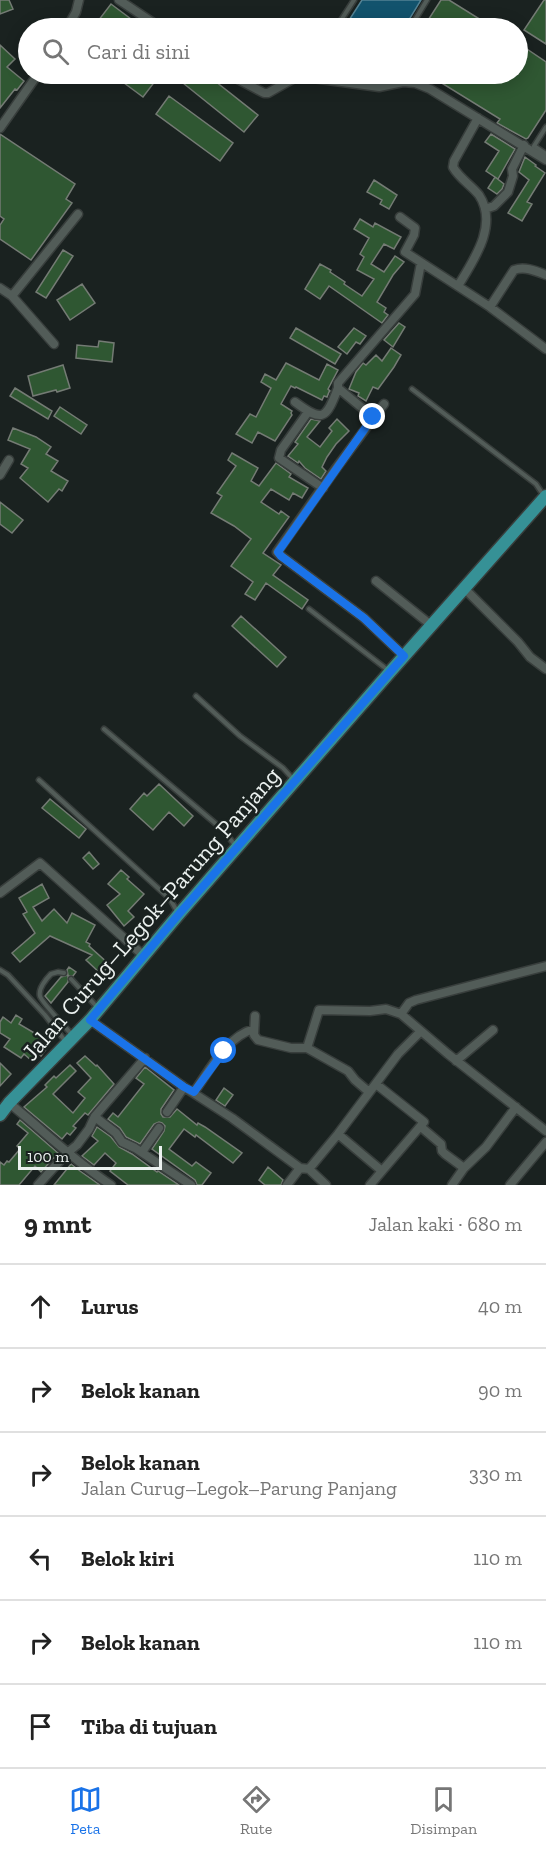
<!DOCTYPE html>
<html lang="id">
<meta charset="utf-8">
<style>
:root{--surface:#fff;--page:#f6f6f6;--text:#222;--muted:#767676;--line:#e0e0e0;--accent:#1a73e8}
body{margin:0;font-family:"Zilla Slab",serif;background:var(--page);color:var(--text)}
.scale{position:absolute;left:18px;bottom:15px;width:144px;box-sizing:border-box;padding-left:6px;border:3px solid #ebf1ef;border-top:0;font-size:16px;line-height:21px;white-space:nowrap;color:#ebf1ef;-webkit-text-stroke:4px #1a2220;paint-order:stroke}
.stop{position:absolute;width:18px;height:18px;margin:-14px;border:4px solid #1a73e8;border-radius:50%;background:#fff}
.stop.end{background:#1a73e8;border-color:#fff;box-shadow:0 2px 6px #0008}
.list{margin:0;padding:0;list-style:none}
h2{display:flex;justify-content:space-between;align-items:center;height:78px;margin:0;padding:0 24px;font-size:26px}
h2 small{font-size:20px;font-weight:400;color:var(--muted)}
.list li{display:grid;grid-template-columns:39px 1fr auto;gap:18px;align-items:center;box-sizing:border-box;height:84px;padding:0 24px;border-top:2px solid var(--line)}
.list b{display:block;font-size:22px;white-space:nowrap}
.list p{margin:0;font-size:20px;white-space:nowrap;color:var(--muted)}
.list em{font-size:20px;font-style:normal;color:var(--muted)}
.icon{flex:none;width:33px;height:33px;fill:none;stroke:currentColor;stroke-width:2;stroke-linecap:round;stroke-linejoin:round}
.map{position:relative;flex:none;width:546px;height:1185px;overflow:hidden}
.search{position:absolute;background:var(--surface);box-shadow:0 3px 15px #0003;left:18px;right:18px;top:18px;height:66px;display:flex;align-items:center;gap:15px;box-sizing:border-box;padding:0 21px;border-radius:33px;color:var(--muted);font-size:22px}
.sheet{height:582px;background:var(--surface)}
nav{display:flex;justify-content:space-around;align-items:center;box-sizing:border-box;height:84px;border-top:2px solid var(--line);background:var(--surface);font-size:16px;color:var(--muted)}
nav a{display:grid;justify-items:center;gap:3px}
nav .on{color:var(--accent)}
.map>svg:first-child{display:block}
.water{fill:#12536d;stroke:#538294;stroke-width:1.5}
.building{fill:#2f5732;stroke:#747b74;stroke-width:1.5}
.lines{fill:none;stroke-linecap:round;stroke-linejoin:round}
.service-casing{stroke:#383e3c;stroke-width:7}
.minor-casing{stroke:#383e3c;stroke-width:11}
.primary-casing{stroke:#383e3c;stroke-width:15}
.service{stroke:#525c58;stroke-width:4}
.minor{stroke:#525c58;stroke-width:8}
.primary{stroke:#369196;stroke-width:12}
.route{stroke:#1a73e8;stroke-width:8}
.labels{text-anchor:middle;stroke-width:5;stroke-linejoin:round;paint-order:stroke}
.street-label{font-size:24px;fill:#ebf1ef;stroke:#1a2220}
</style>
<div class="map">
<svg width="546" height="1185" viewBox="0 0 546 1185">
<rect width="100%" height="100%" fill="#1a2220"/>
<path class="water" d="M362 0H421L404 28H344Z"/>
<path class="building" d="M0 0H9L13 9 0 14Z
M441 0H449L494 28H423Z
M544 0H546V44L524 30Z
M111 4 143 28H107L98 21Z
M518 43 546 62V110L528 138 526 139 497 123 500 119 427 74H518Z
M0 45 15 59 7 67 24 81 17 90 15 89 0 108Z
M112 74H147L156 80 143 97Z
M183 74H206L258 115 244 132 178 79Z
M169 96 233 143 220 161 156 114Z
M0 134 75 184 66 199 72 203 31 260 0 239V225L4 219 0 216Z
M491 134 515 149 498 179 486 171 499 151 485 142Z
M525 157 536 165 535 166 545 173 527 202 532 204 522 221 508 213 529 180 519 172Z
M495 177 504 184 502 189 497 194 488 188Z
M374 180 397 195 389 209 380 204 382 200 367 192Z
M360 219 373 227 375 223 401 237 394 249 384 244 371 264 384 272 395 256 404 262 393 275 377 302 386 308 384 312 388 315 382 323 329 286 320 299 305 289 320 264 331 270 330 272 345 282 344 284 362 296 374 279 357 270 364 257 360 254 369 238 354 229Z
M63 250 73 256 46 298 36 292Z
M82 284 95 303 70 320 57 300Z
M399 323 405 327 393 347 384 340Z
M296 328 341 354 335 364 290 338Z
M354 328 366 336 360 344 356 342 347 354 338 347Z
M99 341 114 343 112 362 76 358 77 345 98 347Z
M391 348 401 355 394 367 378 389 373 387 366 401 358 396 359 393 349 389 356 372 363 363 366 365 376 355 382 361Z
M286 363 319 380 327 364 338 370 328 389 330 391 329 392 327 397 324 396 322 400 296 387 295 388 291 386 281 404 292 411 291 413 292 415 275 441 258 432 252 443 236 434 250 414 256 417 271 388 261 382 265 374 276 380Z
M63 365 70 388 57 392 56 390 33 396 28 376Z
M15 388 52 411 48 419 10 396Z
M60 407 87 425 81 434 54 416Z
M311 419 320 421 307 437 320 447 332 431 329 428 337 419 349 431 336 444 327 457 322 467 326 471 321 479 305 468 299 461 298 463 288 456 298 444 295 442Z
M13 428 36 437 51 447 46 454 58 461 51 471 68 481 62 491 59 489 48 502 20 478 28 468 21 464 30 449 8 440Z
M232 453 258 468 251 481 259 486 276 463 291 474 289 477 308 488 302 498 293 493 289 500 271 489 261 502 279 514 281 511 289 517 263 553 281 565 273 575 308 600 302 609 266 583 255 600 245 594 253 582 231 566 251 539 234 526 211 513 222 496 217 493 236 466 228 460Z
M0 502 23 520 12 533 0 524Z
M241 616 286 657 277 667 232 626Z
M159 784 193 816 184 826 169 812 153 830 130 809 144 793 147 796Z
M50 799 86 829 79 838 42 808Z
M89 852 99 864 93 869 83 858Z
M121 870 129 877 127 879 144 894 128 911 134 917 124 926 107 905 120 894 108 884Z
M42 884 49 898 33 907 42 921 54 909 67 923 72 913 95 925 86 942 90 944 89 946 110 965 101 974 86 960 92 955 50 936 20 962 12 953 35 933 23 914 27 912 19 898Z
M69 967 76 972 73 976H68V982L51 1003 45 996 61 977 68 975 67 970Z
M16 1015 22 1019 19 1024 36 1034 37 1033 51 1043 41 1056 39 1054 33 1062 24 1054 21 1058 4 1047 10 1039 0 1033V1022L3 1017 11 1023Z
M85 1056 96 1066 97 1065 114 1084 88 1115 85 1113 73 1126 76 1128 70 1135 67 1133 62 1139 24 1107 47 1087 45 1085 54 1076 56 1078 70 1065 76 1071 53 1094 73 1113 85 1098 78 1092 91 1078 77 1063Z
M0 1063 11 1074 0 1086Z
M145 1067 174 1090 161 1109V1114L163 1117H170L177 1109 197 1125 198 1123 205 1127 242 1153 233 1163 196 1135 195 1137 184 1129 169 1149 192 1166 196 1162 211 1173 202 1185H197L195 1180 152 1149 164 1131 165 1126 162 1123 159 1122 154 1124 140 1144 126 1137 120 1128 108 1119 113 1113 118 1117 144 1084 136 1078Z
M224 1088 233 1095 225 1106 216 1100Z
M20 1120 58 1153 41 1172 35 1166 19 1185H0V1162L4 1165 7 1161 9 1162 20 1149 17 1146 28 1133 17 1124Z
M97 1127 111 1137 119 1147 132 1154 157 1172 158 1171 179 1185H128L110 1171 116 1163 105 1153 94 1165 82 1156 98 1141 92 1136Z
M71 1164 80 1171 100 1185H54Z
M268 1167 283 1180 281 1185H265L259 1180Z"/>
<g class="lines">
<defs>
<path id="service" d="M336 28 354 0
M410 28 427 0
M331 74 342 75
M342 82V75L375 78 382 74
M546 127 534 146 546 154
M412 389 536 484 544 496
M309 609 389 671
M196 696 240 736 283 768 293 779
M104 729 222 829 235 845
M39 780 170 899 177 911
M0 970 8 975 45 1015 66 1042
M64 973 58 972 51 974C46 979 38 989 40 996 41 1002 66 1027 72 1035
M71 979 97 1007"/>
<path id="minor" d="M119 0 161 28
M67 28 76 12 79 0
M228 74 264 93H268L298 76 379 87 403 82 415 83 430 89 546 160
M0 128 38 74
M485 209 494 206 508 192 513 176 512 169 524 145
M400 217 415 228 414 235 405 252 490 307 546 349
M458 286C473 261 499 225 479 195 471 185 459 178 453 167L454 161 478 118
M0 288 12 296 54 344
M12 296 78 214
M490 307 514 270C525 266 536 271 546 275
M295 402C323 423 326 419 338 388
M384 404 337 467 277 552 281 556 364 618 404 656
M308 412 281 450 279 458 323 488
M373 417 338 388V383L415 294 421 263
M0 475 9 460
M376 581 431 625
M465 589 518 642 530 657 546 669
M0 893 40 863 144 956
M401 1014 409 1003 416 1000 546 966
M255 1016 254 1035 258 1040 291 1048H307L348 1071 355 1080 369 1092
M90 1020 184 1087 232 1118 300 1168 309 1169 326 1185
M307 1048 319 1010 370 1011 386 1009 401 1014 448 1054 546 1131
M456 1061 493 1030
M376 1084 424 1122 382 1171
M194 1092C209 1071 227 1036 254 1029
M9 1103C43 1130 74 1161 111 1185
M167 1112 184 1087
M95 1117 116 1133 122 1142 135 1148 191 1185
M421 1127 441 1144 442 1151 445 1154 464 1168
M338 1134 382 1171 370 1185
M142 1152 159 1128
M309 1169 338 1134 398 1054 421 1031
M38 1185 67 1153 77 1145 89 1129 95 1116 145 1058
M287 1185 300 1168
M452 1185 464 1168 486 1147 516 1107
M510 1185 546 1142"/>
<path id="primary" d="M0 1115 9 1103 90 1020 179 914 390 672 546 496"/>
</defs>
<use href="#service" class="service-casing"/>
<use href="#minor" class="minor-casing"/>
<use href="#primary" class="primary-casing"/>
<use href="#service" class="service"/>
<use href="#minor" class="minor"/>
<use href="#primary" class="primary"/>
</g>
<g class="lines">
<path class="route" d="M224 1051 194 1092 184 1087 90 1020 179 914 404 656 364 618 281 556 278 552 373 417"/>
</g>
<g class="labels">
<g class="street-label">
<text transform="translate(151 914) rotate(-49)" y="8">Jalan Curug–Legok–Parung Panjang</text>
</g>
</g>
</svg>
<div class="scale">100 m</div>
<div class="stop" style="left:224px;top:1051px"></div>
<div class="stop end" style="left:373px;top:417px"></div>
<div class="search"><svg class="icon" aria-label="search" viewBox="0 0 24 24"><circle cx="10" cy="10" r="6"/><path d="M15 15l6 6"/></svg>Cari di sini</div>
</div>
<section class="sheet">
<h2>9 mnt<small>Jalan kaki · 680 m</small></h2>
<ul class="list">
<li><svg class="icon" aria-label="ahead" viewBox="0 0 24 24"><path d="M12 20V5M6 11l6-6 6 6"/></svg><div><b>Lurus</b></div><em>40 m</em></li>
<li><svg class="icon" aria-label="right" viewBox="0 0 24 24"><path d="M7 20v-9h11M14 6l5 5-5 5"/></svg><div><b>Belok kanan</b></div><em>90 m</em></li>
<li><svg class="icon" aria-label="right" viewBox="0 0 24 24"><path d="M7 20v-9h11M14 6l5 5-5 5"/></svg><div><b>Belok kanan</b><p>Jalan Curug–Legok–Parung Panjang</p></div><em>330 m</em></li>
<li><svg class="icon" aria-label="left" viewBox="0 0 24 24"><path d="M17 20v-9H6M10 6l-5 5 5 5"/></svg><div><b>Belok kiri</b></div><em>110 m</em></li>
<li><svg class="icon" aria-label="right" viewBox="0 0 24 24"><path d="M7 20v-9h11M14 6l5 5-5 5"/></svg><div><b>Belok kanan</b></div><em>110 m</em></li>
<li><svg class="icon" aria-label="arrive" viewBox="0 0 24 24"><path d="M6 21V4h12l-3 4 3 4H6"/></svg><div><b>Tiba di tujuan</b></div></li>
</ul>
</section>
<nav>
<a class="on"><svg class="icon" aria-label="map" viewBox="0 0 24 24"><path d="M3 6l6-2 6 2 6-2v14l-6 2-6-2-6 2zM9 4v14M15 6v14"/></svg>Peta</a>
<a><svg class="icon" aria-label="directions" viewBox="0 0 24 24"><path d="M12 3l9 9-9 9-9-9zM9 14v-3h6M13 9l2 2-2 2"/></svg>Rute</a>
<a><svg class="icon" aria-label="saved" viewBox="0 0 24 24"><path d="M7 4h10v16l-5-4-5 4z"/></svg>Disimpan</a>
</nav>
